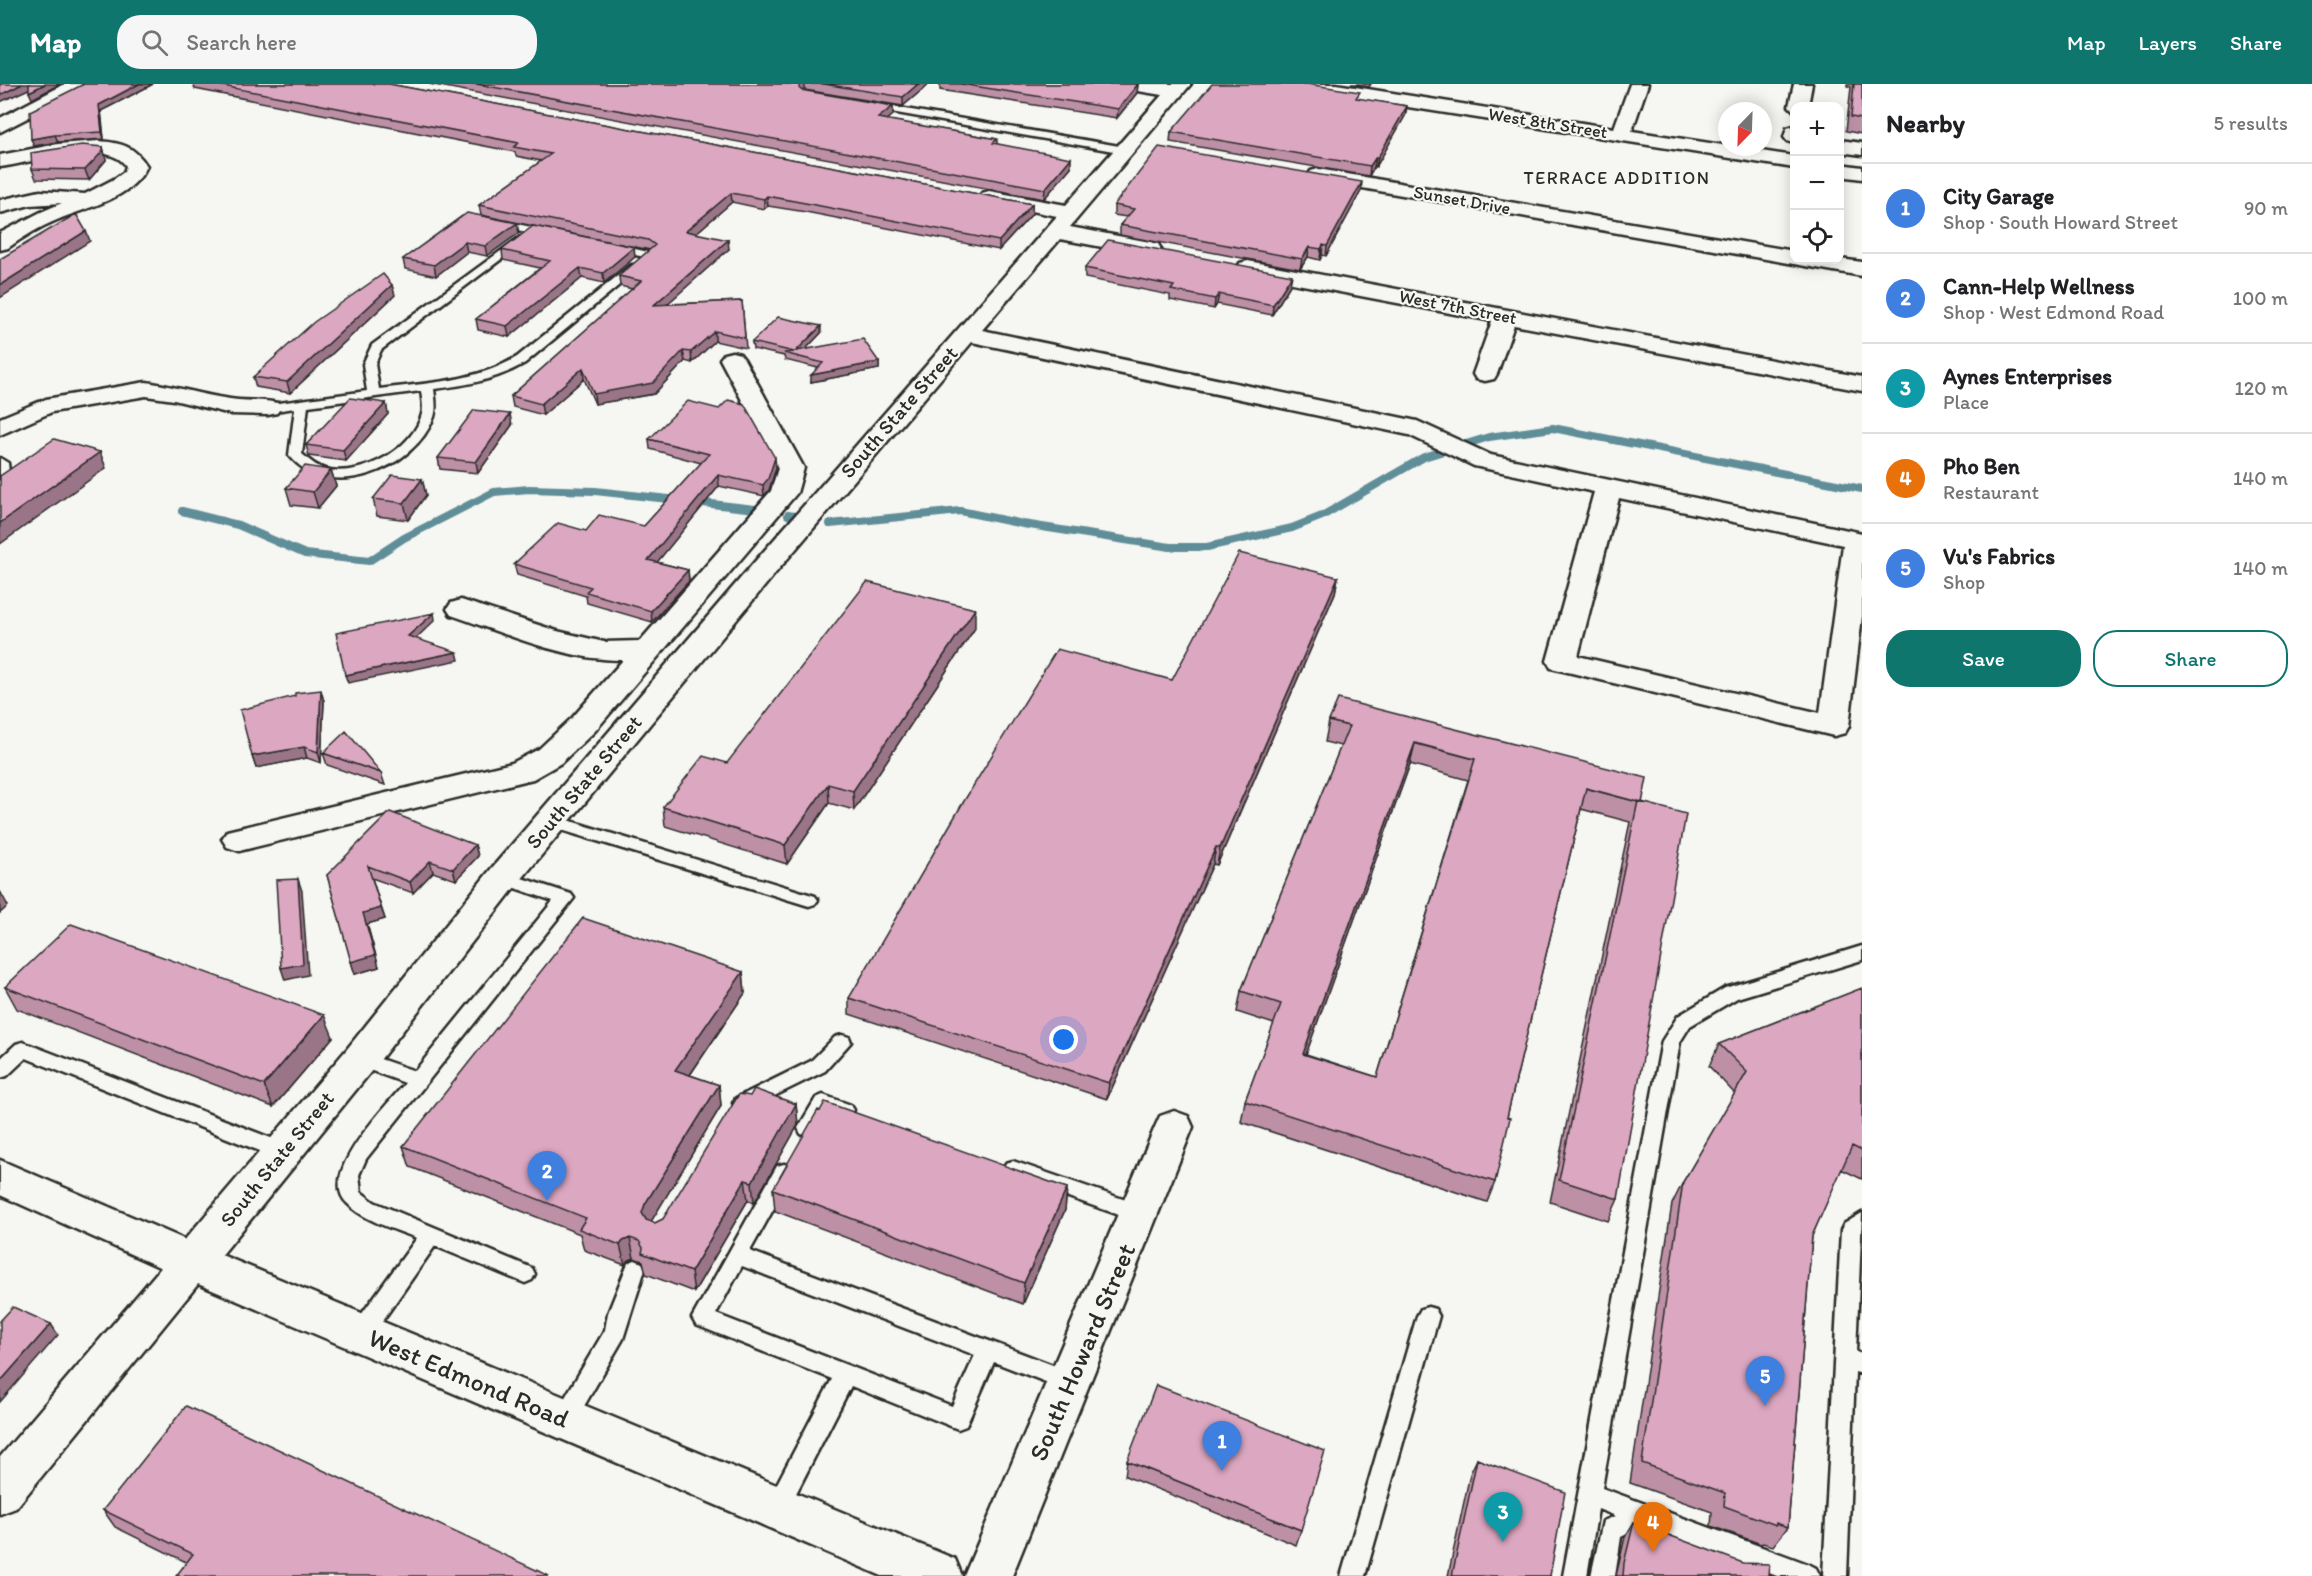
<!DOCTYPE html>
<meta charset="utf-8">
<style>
:root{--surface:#fff;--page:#f6f6f6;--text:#202124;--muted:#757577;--line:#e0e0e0;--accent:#0f766e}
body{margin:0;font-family:Itim,sans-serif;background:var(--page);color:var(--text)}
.controls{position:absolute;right:18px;top:18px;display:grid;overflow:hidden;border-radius:12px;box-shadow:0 3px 15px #0003}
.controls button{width:54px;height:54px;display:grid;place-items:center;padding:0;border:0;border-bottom:2px solid var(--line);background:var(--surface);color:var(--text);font:30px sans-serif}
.compass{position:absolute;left:1718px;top:18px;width:54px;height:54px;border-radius:50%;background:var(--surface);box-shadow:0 3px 15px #0003;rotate:203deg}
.you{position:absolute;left:1064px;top:956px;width:21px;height:21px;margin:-15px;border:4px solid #fff;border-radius:50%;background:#1a73e8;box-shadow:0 0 0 9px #1a73e833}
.badge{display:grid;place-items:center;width:39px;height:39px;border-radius:50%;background:var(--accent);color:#fff;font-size:20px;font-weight:700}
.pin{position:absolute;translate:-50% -50px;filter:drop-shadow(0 2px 3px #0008)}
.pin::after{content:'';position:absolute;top:32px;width:21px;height:18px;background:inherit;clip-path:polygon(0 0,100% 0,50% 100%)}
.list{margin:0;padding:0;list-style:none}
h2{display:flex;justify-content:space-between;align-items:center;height:78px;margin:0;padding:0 24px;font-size:26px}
h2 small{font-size:20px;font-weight:400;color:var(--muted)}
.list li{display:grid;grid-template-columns:39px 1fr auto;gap:18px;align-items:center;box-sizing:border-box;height:90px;padding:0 24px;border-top:2px solid var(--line)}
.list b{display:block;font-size:22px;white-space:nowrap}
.list p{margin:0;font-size:20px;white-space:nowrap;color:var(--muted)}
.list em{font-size:20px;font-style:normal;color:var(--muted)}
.actions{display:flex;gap:12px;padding:18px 24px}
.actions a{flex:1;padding:14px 0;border:2px solid var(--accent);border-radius:24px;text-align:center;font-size:21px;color:var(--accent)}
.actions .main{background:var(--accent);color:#fff}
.icon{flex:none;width:33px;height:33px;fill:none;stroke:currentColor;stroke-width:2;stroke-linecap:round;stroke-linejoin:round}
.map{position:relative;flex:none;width:1862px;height:1492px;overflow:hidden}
header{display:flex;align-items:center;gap:36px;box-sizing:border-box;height:84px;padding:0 30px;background:var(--accent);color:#fff}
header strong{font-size:28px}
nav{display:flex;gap:33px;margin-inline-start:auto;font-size:21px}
.search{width:420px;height:54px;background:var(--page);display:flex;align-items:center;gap:15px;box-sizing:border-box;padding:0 21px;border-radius:24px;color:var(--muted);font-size:22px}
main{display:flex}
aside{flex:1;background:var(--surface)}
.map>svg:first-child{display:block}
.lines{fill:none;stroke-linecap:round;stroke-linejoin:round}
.stream{stroke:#5f8d98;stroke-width:8}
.service-casing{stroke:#2b2b2b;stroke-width:5}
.minor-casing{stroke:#2b2b2b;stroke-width:5}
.tertiary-casing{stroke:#2b2b2b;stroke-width:5}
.secondary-casing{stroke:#2b2b2b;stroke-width:5}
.service{fill:#f6f6f2;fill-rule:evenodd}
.minor{fill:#f6f6f2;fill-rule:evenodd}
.tertiary{fill:#f6f6f2;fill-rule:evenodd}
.secondary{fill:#f6f6f2;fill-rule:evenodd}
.wall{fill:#bd90a6;stroke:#2b2b2b;stroke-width:1.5;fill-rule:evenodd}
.shaded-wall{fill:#9a7587;stroke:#2b2b2b;stroke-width:1.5}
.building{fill:#dca7c1;stroke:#2b2b2b;stroke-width:1.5;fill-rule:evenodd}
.labels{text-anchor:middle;stroke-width:4.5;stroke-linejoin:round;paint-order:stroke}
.far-street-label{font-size:18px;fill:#2b2b2b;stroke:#f6f6f2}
.far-neighbourhood-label{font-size:18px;letter-spacing:1.5px;fill:#2b2b2b;stroke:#f6f6f2}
.street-label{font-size:21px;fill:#2b2b2b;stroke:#f6f6f2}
.near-street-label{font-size:26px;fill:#2b2b2b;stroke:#f6f6f2}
</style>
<header>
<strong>Map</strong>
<div class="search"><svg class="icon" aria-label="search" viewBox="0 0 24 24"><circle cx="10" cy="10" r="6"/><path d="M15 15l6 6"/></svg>Search here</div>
<nav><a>Map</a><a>Layers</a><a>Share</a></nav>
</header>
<main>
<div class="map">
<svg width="1862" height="1492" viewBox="0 0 1862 1492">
<rect width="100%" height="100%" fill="#f6f6f2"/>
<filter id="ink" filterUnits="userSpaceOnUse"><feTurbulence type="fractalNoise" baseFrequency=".0167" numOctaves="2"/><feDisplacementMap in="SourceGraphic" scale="12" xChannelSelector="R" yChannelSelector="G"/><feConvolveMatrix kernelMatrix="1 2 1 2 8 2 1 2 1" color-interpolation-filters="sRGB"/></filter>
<g filter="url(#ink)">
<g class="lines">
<path class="stream" d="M694 418 755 425
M182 427 238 441 305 470 369 477 404 454 494 408 529 405 595 407 678 416
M788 431 794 432
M830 440 960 427 1023 440 1170 463H1207L1292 444 1322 432 1424 373 1489 353 1553 344 1862 405"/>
<defs>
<path id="service" d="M871 19 1125 63 1130 66 1125 69 868 24V20Z
M497 136 551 147 556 150 551 153 493 141 492 139Z
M520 153 524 154V158L381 266 375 280 379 305C426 299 475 298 517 273L631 181H639L641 183 525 279C496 296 467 301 434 305 435 314 437 324 434 333 415 385 328 420 289 371L295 324 268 328 262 324 264 321 367 307 363 280 372 261ZM421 307C422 315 424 323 422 330 413 365 363 392 329 386 318 384 310 377 302 370L308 322Z
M612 160 653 169 654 171 649 174 608 165V161Z
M0 374 8 379 9 388 0 394Z
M551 731 815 812 818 816 815 820 809 822 545 741 543 737 545 733Z
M503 788 571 810 574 814 366 1075 359 1091 361 1108 374 1118 532 1184 535 1190 532 1196 525 1199 435 1162 369 1256 361 1259 353 1256 350 1249 353 1242 417 1154C394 1145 364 1137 347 1119 317 1090 387 1022 405 999L353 980 351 975 353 970 360 968 415 987 553 817 497 798 495 794 497 790Z
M1862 862V876L1737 914 1690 942 1680 958 1602 1404 1808 1480 1816 1484 1820 1492H1777L1662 1449 1659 1458 1651 1461 1625 1451 1621 1453 1615 1492H1591L1603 1437 1616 1432 1598 1425 1587 1492H1563L1662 957 1678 932 1725 904Z
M842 951 849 953 851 958 825 987 750 1024 743 1027 736 1024 733 1019 736 1014 811 977 835 953Z
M23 958 289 1061 292 1067 289 1073 282 1075 275 1073 26 974 7 992 0 994V975L16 960Z
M823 1011 851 1021 854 1026 851 1031 844 1034 828 1028 815 1050 808 1052 801 1050 798 1044 816 1014Z
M1013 1077 1146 1123 1149 1129 1146 1135 1139 1138 1006 1091 1003 1085 1006 1079Z
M784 1080 791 1082 794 1088 750 1167 1077 1290 1080 1297 1077 1304 1069 1307 994 1278 966 1342 958 1345 851 1302 785 1431 777 1434 769 1431 765 1423 769 1415 832 1295 696 1241 692 1234 777 1082ZM742 1182 975 1271 952 1322 716 1230Z
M1862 1129 1856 1268 1862 1270V1290L1855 1288 1847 1492H1823L1841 1146 1844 1140Z
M635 1176 642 1179 645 1185 623 1255 573 1341 565 1344 557 1341 554 1334 557 1327 605 1246 608 1229 628 1179Z
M1428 1223 1435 1225 1439 1232 1365 1492H1341L1417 1232 1421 1225Z"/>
<path id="minor" d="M1118 0H1191L1070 143 1150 158 1158 160 1161 165 1158 170 1150 172 1060 155 982 246 1417 337 1491 371 1862 449V532L1849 642 1845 649 1834 652 1551 584 1547 577 1594 408 1474 382 1409 351 972 258 778 486 515 803 373 985 16 1424 0 1430V1373L347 965 491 785 758 474 1057 132 982 117 979 113 982 109 989 107 1066 121 1162 11 1120 4ZM1619 414 1843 461 1820 629 1578 572Z
M1291 0H1336L1614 44 1630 0H1648L1632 47 1794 72V84L1300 6 1293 4Z
M1794 0H1812L1808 22H1794V27L1789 22Z
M1794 42V59L1787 57 1784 53 1787 44Z
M1840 56 1862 59V71L1840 68Z
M99 57C122 59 134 62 147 82 132 115 87 123 57 136 40 143 23 153 8 164L0 166V149L41 128 62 119 30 121 0 129V116L40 107 85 110 114 95 124 88 126 82C108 53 28 80 0 83V71L58 60Z
M1840 80 1862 83V95L1840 92Z
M1318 85 1794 167V176L1840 175 1862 178V192L1311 95 1308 91 1311 87Z
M1248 177 1862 293V307L1514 241 1497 290 1494 295 1485 297 1476 295 1473 290 1492 237 1240 189 1237 184 1240 179Z
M732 268 740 270 744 275 804 384 797 409 595 647 561 679 533 695 239 767 227 763 222 755 227 747 512 679 539 665 573 633 623 576C567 577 504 549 451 531L447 525 451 519 461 516 557 547 604 558 640 557 771 407 778 384 720 275 724 270Z
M146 298C174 302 201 311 230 315 245 318 261 315 277 319L280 324 277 329 268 331 231 330 174 316 146 312 52 328 0 351V334L46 315Z
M1174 1027 1188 1032 1193 1043 1012 1492H964L1155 1043 1160 1032Z"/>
<path id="tertiary" d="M65 0H88L86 4 0 48V34Z"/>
<path id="secondary" d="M0 1076 207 1165 955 1475 962 1492H882L177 1191 0 1111Z"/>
</defs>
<use href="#service" class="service-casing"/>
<use href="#minor" class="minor-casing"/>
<use href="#tertiary" class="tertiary-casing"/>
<use href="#secondary" class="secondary-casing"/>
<use href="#service" class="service"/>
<use href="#minor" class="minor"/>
<use href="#tertiary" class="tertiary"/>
<use href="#secondary" class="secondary"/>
</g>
<path class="wall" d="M84 0H153L101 27 104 55 58 58 34 62Z
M193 0H389L1032 120V130L999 166 806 128 768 122 764 125 732 118 696 149 729 165 667 220 742 217 746 264 715 257 692 279 685 277 654 310 595 320 584 295 543 331 513 323 511 312 632 205 620 202 619 192 650 166 481 131 479 121 541 77 516 72 515 68 195 5Z
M429 0H929L903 22 805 6 803 7 893 22V31L887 36 997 55V60L1071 83 1044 115Z
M940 0H1138L1137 9 1117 34 940 6Z
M1350 0H1371L1369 3Z
M1847 0H1862V50L1846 47 1851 3 1847 2Z
M1359 15 1407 22 1405 32 1376 83H1374L1369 92 1170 58 1171 48Z
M103 63 106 76 89 96 36 95 32 85Z
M1361 107 1326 172 1322 171 1320 176 1308 173 1300 185 1120 151V141L1127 133 1114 131V121Z
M462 132 519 149 487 172 467 168 436 192 405 185 403 175Z
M502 166 635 173 604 199 582 194 509 253 478 246 476 235 540 184 503 176Z
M1085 184 1290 201 1272 231 1217 220 1214 225 1170 216V211L1085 194Z
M395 211 290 309 256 303 253 293Z
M821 249 805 266 879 278V285L811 298 818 284 785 276 784 272 753 265 752 258Z
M386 319 388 330 346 377 309 372 306 361Z
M512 341 478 389 440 385 438 374Z
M649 355 776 384 769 406 764 412 719 402 657 478 688 486 689 497 652 538 587 519 586 512 517 491 514 480 586 447 644 442 701 379 650 365Z
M331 386 336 402 318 424 291 421 286 404Z
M422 395 426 411 408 436 377 432 373 415Z
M1338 493 1335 509 1217 781 1213 780 1107 1015 849 930V914L1172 596Z
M975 544 854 726 829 719 787 780 665 742 663 723Z
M324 617 321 679 307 674 256 684 252 672Z
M1329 637 1642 719 1618 1115 1608 1137 1550 1118 1630 738 1581 725 1507 1033 1495 1098 1487 1118 1241 1038 1245 1017 1274 940 1237 928 1241 907 1341 662 1325 658ZM1410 680 1468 696 1377 993 1306 970Z
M323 669 381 689 385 701 327 681Z
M475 761 478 772 456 796 433 788 413 809 372 794 385 835 367 840 379 883 355 890 327 791Z
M743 888 745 909 690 991 719 1001 721 1022 651 1137 655 1139 663 1135 796 1020 798 1041 754 1119 748 1116 694 1208 646 1190 643 1177 634 1174 627 1177 625 1181 584 1166 580 1150 410 1083 403 1062Z
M5 903 333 953 273 1023 17 925Z
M1862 904V1095L1841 1085 1812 1152 1788 1443 1773 1462 1763 1459 1761 1460 1711 1442 1712 1428 1630 1399 1672 1120 1683 1098 1735 1010 1709 982 1719 960Z
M1067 1104 1065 1126 1023 1220 775 1127 773 1105Z
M1477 1375 1550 1492H1448L1470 1390Z
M1127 1377 1301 1446 1296 1461 1125 1392Z
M103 1426 549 1492 186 1478 115 1443Z
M1634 1438 1768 1492H1616L1625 1453Z"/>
<path class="shaded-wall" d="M22 0H30L31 4 0 18V11Z
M45 0H60L32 15 29 8Z
M139 0H153L101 27 104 55 102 48 99 21Z
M800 0H805V6L800 8V13Z
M918 0H929L903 22V13Z
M1138 0 1137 9 1117 34 1118 25Z
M893 22V31L879 43 878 34Z
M1407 22 1405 32 1376 83 1378 73Z
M55 51 58 58 34 62 31 55Z
M103 63 106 76 89 96 85 86Z
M1376 73 1374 83 1369 92 1370 82Z
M1071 74V83L1044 115 1045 105Z
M1362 98 1361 107 1326 172 1327 162Z
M731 109 732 118 687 157 686 147Z
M767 112 768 122 764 125V115Z
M1032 120V130L999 166V157Z
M517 139 519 149 487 172 485 162Z
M86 147 90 157 0 214V201Z
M728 156 729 165 655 231 654 221Z
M465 158 467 168 436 192 434 181Z
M1323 161 1322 171 1320 176 1321 165Z
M634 163 635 173 604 199 603 189Z
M1309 163 1308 173 1300 185 1302 175Z
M580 184 582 194 509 253 507 242Z
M1292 191 1290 201 1272 231 1273 221Z
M392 201 395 211 290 309 287 298Z
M1219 210 1217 220 1214 225 1215 215Z
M821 242V249L798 273 796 267Z
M715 247V257L692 279 691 268Z
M683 267 685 277 654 310 595 320 594 310Z
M879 278V285L811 298V291Z
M583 284 584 295 543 331 541 320Z
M386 319 388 330 346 377 343 366Z
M510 330 512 341 478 389 476 378Z
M100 368 106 384 0 460V439Z
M775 374 776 384 769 406 764 412 763 401Z
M331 386 336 402 318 424 313 408Z
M718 391 719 402 650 487 648 476Z
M422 395 426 411 408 436 404 419Z
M688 486 689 497 652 538 651 527Z
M1338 493 1335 509 1217 781 1220 764Z
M975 525V544L854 726 853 707Z
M434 529 435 536 410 560 408 552Z
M457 568 459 576 348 599 345 591Z
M321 606 324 617 321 679 318 668Z
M1415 659 1410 680 1299 990 1303 970Z
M304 663 307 674 256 684 252 672Z
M828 700 829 719 787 780 785 761Z
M475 761 478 772 456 796 453 785Z
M1216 763 1213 780 1107 1015 1109 999Z
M430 777 433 788 413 809 410 798Z
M298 795 302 807 308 891 285 896 281 884Z
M0 807 8 822 0 829Z
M381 824 385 835 367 840 379 883 355 890 351 878 363 829Z
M743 888 745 909 679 1007 675 986Z
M324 931 333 953 273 1023 264 1001Z
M719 1001 721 1022 649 1141 642 1129 645 1120Z
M796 1020 798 1041 754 1119 752 1098Z
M745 1096 748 1116 694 1208 691 1188Z
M1067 1104 1065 1126 1023 1220 1024 1199Z
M630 1154 634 1174 627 1177 625 1181 620 1161 623 1157Z
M51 1240 58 1251 0 1318V1298Z"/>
<path class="building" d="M0 0H22L0 11Z
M29 0H45L29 8Z
M84 0H139L99 21 102 48 55 51 31 55 30 27Z
M213 0H389L1032 120 999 157 805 119 767 112 764 115 731 109 686 147 728 156 654 221 742 217 745 254 715 247 691 268 683 267 653 299 594 310 583 284 541 320 511 312 641 197 619 192 655 161 648 156 479 121 551 70 514 63 519 59Z
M476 0H800L799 4 801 6 893 22 878 34 997 55 993 59 1071 74 1045 105Z
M824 0H918L903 13Z
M961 0H1138L1118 25Z
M1212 0H1307L1360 8 1356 14 1407 22 1378 73H1376L1370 82 1171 48Z
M1854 0H1862V35L1851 33Z
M82 61 103 63V67L85 86 32 85 31 69Z
M1159 63 1362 98 1327 162 1323 161 1321 165 1309 163 1302 175 1120 141 1134 125 1114 121Z
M467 129 517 139 485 162 465 158 434 181 403 175Z
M76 130 86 147 0 201V175Z
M533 142 634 163 603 189 580 184 507 242 476 235 550 177 502 166Z
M1108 156 1292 191 1273 221 1219 210 1215 215 1171 206 1174 202 1085 184Z
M383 190 392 201 287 298 253 293 314 238Z
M778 233 821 242 796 267 863 255 879 278 811 291 823 279 784 269 794 268 752 258Z
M350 314 386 319 343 366 306 361Z
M728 316 744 320 775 374 768 395 763 401 718 391 648 476 688 486 651 527 586 508 591 503 514 480 558 439 586 447 599 431 644 442 709 370 649 355 688 317 719 325Z
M474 326 510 330 476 378 438 374Z
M54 355 100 368 0 439V392Z
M305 382 331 386 313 408 286 404Z
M392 391 422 395 404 419 373 415Z
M1239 469 1338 493 1220 764 1216 763 1109 999 849 914 961 722 1057 565 1172 596Z
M867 498 975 525 853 707 828 700 785 761 663 723 703 672 727 679Z
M434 529 408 552 457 568 345 591 336 549Z
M321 606 318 668 304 663 252 672 240 626 295 612V609Z
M1338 615 1647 694 1642 719 1586 704 1507 1033 1510 1034 1495 1098 1245 1017 1281 920 1241 907 1349 642 1329 637ZM1415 659 1475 675 1377 993 1303 970Z
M346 647 381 689 323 669Z
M1638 717 1686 730 1618 1115 1559 1096Z
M390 728 475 761 453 785 430 777 410 798 368 782 381 824 363 829 375 871 351 878 327 791Z
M298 795 303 880 281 884 276 796Z
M583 834 743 888 675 986 719 1001 645 1120 642 1129 646 1136 655 1139 663 1135 739 1010 750 1012 754 1005 796 1020 752 1098 745 1096 691 1188 642 1169 643 1164 639 1157 630 1154 623 1157 620 1161 579 1145 586 1134 403 1062Z
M71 840 324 931 264 1001 5 903Z
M1862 904V1067L1852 1062 1812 1152 1788 1443 1776 1439V1441L1724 1422 1725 1409 1642 1379 1683 1098 1747 988 1719 960Z
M825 1018 1067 1104 1024 1199 773 1105 818 1026 820 1027Z
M13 1223 51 1240 0 1298V1237Z
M1156 1301 1325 1367 1301 1446 1127 1377Z
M186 1322 549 1492H176L193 1470 103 1426Z
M1477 1375 1565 1408 1550 1492H1452Z
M1634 1438 1743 1479 1769 1480 1768 1492H1623L1624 1479Z"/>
</g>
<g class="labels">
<g class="far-street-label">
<text transform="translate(1548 39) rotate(9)" y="6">West 8th Street</text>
<text transform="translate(1462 116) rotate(10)" y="6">Sunset Drive</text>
<text transform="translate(1458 223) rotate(11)" y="6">West 7th Street</text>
</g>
<g class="far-neighbourhood-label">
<text x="1617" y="100">TERRACE ADDITION</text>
</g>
<g class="street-label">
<text transform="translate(899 328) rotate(-49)" y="7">South State Street</text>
<text transform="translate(584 698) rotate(-50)" y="7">South State Street</text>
<text transform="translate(277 1075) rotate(-51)" y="7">South State Street</text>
</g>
<g class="near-street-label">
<text transform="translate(1082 1268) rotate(-67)" y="9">South Howard Street</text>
<text transform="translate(469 1294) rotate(23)" y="9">West Edmond Road</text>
</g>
</g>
</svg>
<div class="controls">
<button>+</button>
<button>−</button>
<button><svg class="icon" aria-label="locate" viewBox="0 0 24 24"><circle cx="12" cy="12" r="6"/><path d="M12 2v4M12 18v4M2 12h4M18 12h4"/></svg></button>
</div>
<svg class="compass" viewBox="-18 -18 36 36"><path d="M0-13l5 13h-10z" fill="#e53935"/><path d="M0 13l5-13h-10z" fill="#757577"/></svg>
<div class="you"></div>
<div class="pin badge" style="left:1222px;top:1387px;background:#3f7fe0">1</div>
<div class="pin badge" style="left:547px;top:1117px;background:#3f7fe0">2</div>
<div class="pin badge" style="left:1503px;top:1458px;background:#0f9aa8">3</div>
<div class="pin badge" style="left:1653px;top:1468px;background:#e8710a">4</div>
<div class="pin badge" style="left:1765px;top:1322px;background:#3f7fe0">5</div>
</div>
<aside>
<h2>Nearby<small>5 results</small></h2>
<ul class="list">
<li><span class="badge" style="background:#3f7fe0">1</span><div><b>City Garage</b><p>Shop · South Howard Street</p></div><em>90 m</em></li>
<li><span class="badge" style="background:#3f7fe0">2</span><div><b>Cann-Help Wellness</b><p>Shop · West Edmond Road</p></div><em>100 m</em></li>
<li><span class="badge" style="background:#0f9aa8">3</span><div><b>Aynes Enterprises</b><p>Place</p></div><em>120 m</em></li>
<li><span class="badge" style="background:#e8710a">4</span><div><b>Pho Ben</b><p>Restaurant</p></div><em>140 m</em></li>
<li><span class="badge" style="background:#3f7fe0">5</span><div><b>Vu's Fabrics</b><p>Shop</p></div><em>140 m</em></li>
</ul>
<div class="actions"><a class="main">Save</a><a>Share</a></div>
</aside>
</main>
